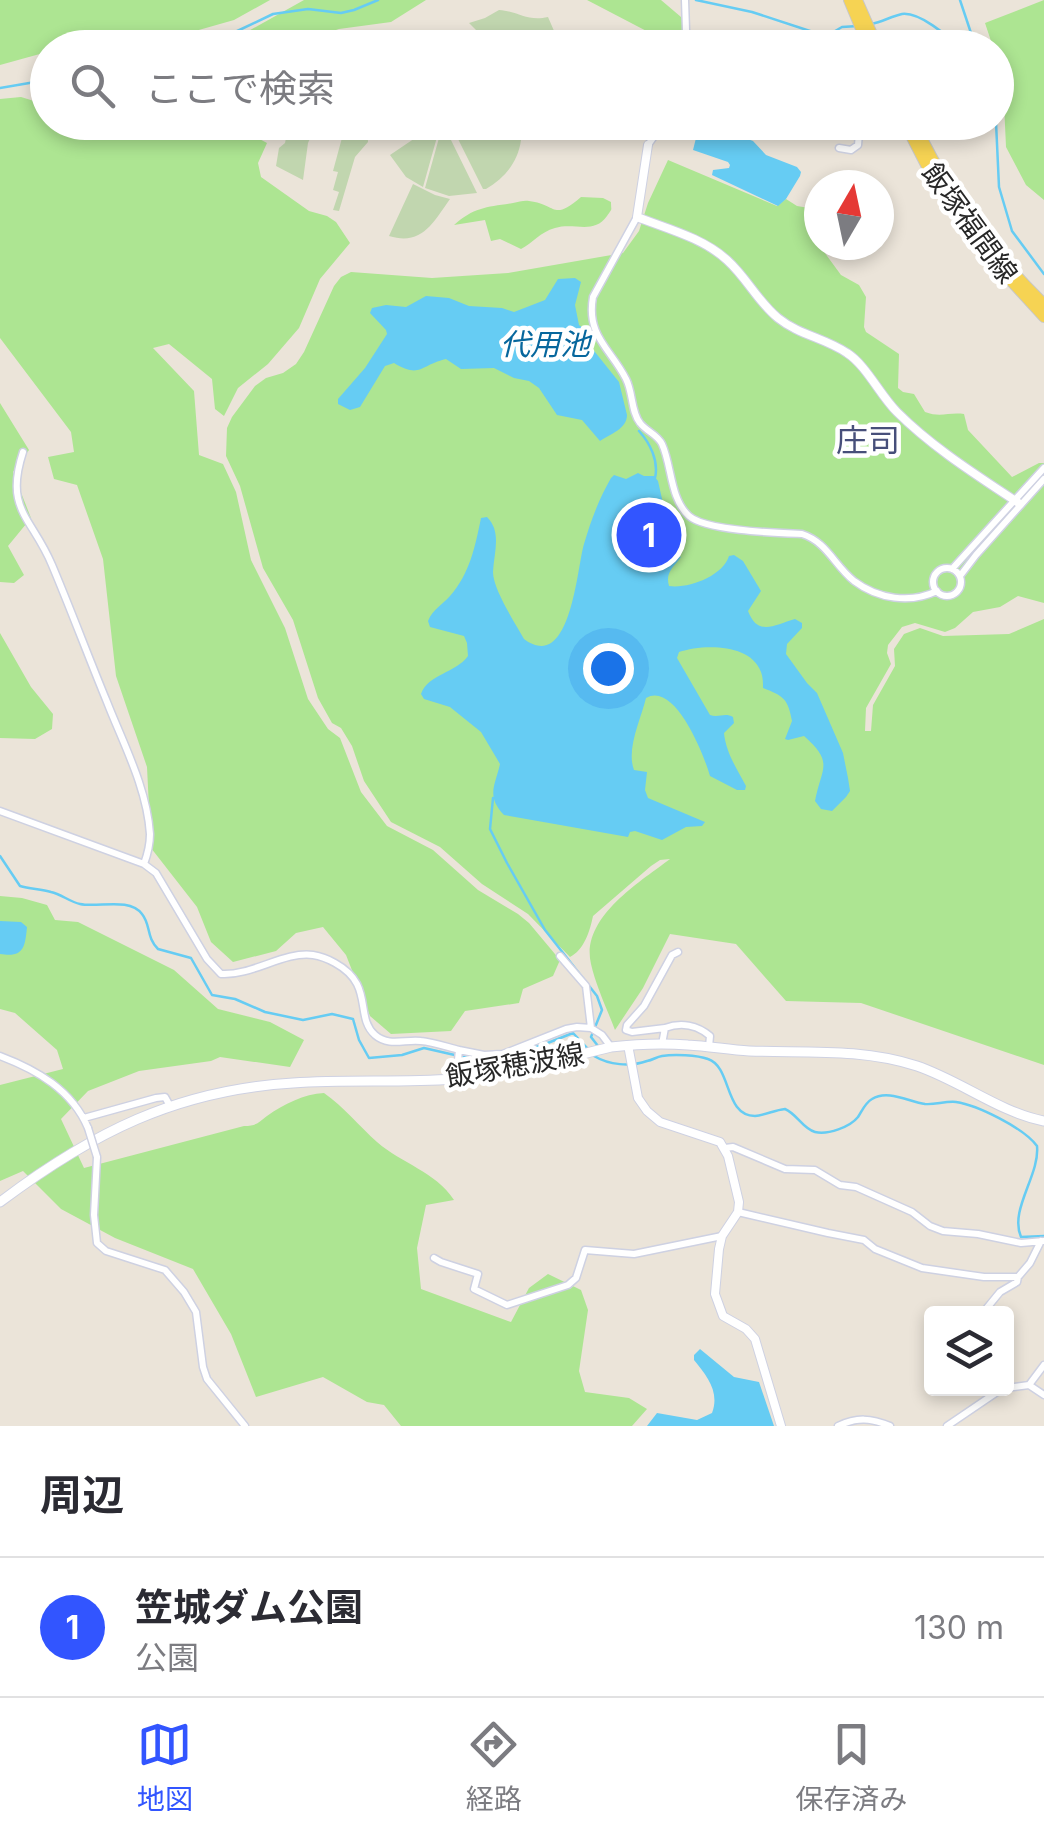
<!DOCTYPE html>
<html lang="ja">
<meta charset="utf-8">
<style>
:root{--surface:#fff;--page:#f7f7f7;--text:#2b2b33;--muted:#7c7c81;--line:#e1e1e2;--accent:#3255ff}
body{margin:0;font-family:Inter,"Noto Sans JP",sans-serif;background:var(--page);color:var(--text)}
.controls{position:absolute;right:30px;bottom:30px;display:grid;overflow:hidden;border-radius:10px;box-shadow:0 5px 15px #0003}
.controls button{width:90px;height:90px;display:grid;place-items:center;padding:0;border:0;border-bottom:2px solid var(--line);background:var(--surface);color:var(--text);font:50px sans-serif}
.compass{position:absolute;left:804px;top:170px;width:90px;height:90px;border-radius:50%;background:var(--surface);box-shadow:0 5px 15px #0003;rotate:9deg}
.you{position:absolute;left:608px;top:668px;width:35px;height:35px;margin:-25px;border:8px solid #fff;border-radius:50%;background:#1a73e8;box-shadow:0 0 0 15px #1a73e833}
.badge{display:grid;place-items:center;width:65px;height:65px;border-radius:50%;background:var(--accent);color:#fff;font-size:32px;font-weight:700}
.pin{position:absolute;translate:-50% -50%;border:5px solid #fff;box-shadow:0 2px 10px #0006}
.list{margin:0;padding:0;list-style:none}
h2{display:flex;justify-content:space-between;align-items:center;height:130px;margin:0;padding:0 40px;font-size:42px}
h2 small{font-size:32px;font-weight:400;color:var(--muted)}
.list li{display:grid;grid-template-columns:65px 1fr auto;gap:30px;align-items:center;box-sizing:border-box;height:140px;padding:0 40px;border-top:2px solid var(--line)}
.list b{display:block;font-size:38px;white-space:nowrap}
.list p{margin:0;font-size:32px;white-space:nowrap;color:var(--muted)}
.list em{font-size:32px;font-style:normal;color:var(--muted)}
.icon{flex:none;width:55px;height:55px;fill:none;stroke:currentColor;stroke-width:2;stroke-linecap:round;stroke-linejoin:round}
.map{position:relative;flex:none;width:1044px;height:1426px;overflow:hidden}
.search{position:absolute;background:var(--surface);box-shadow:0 5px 15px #0003;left:30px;right:30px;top:30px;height:110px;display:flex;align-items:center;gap:25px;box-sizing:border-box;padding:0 35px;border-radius:55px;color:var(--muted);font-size:38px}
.sheet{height:270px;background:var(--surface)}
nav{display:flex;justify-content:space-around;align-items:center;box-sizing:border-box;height:140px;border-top:2px solid var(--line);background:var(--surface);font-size:28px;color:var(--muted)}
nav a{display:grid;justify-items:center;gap:5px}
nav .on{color:var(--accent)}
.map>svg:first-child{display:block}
.green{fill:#ade592}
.cemetery{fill:#c1d6af}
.water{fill:#66ccf3}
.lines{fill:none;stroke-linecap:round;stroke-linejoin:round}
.stream{stroke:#66ccf3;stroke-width:2.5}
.minor-casing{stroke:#ced1e2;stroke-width:9}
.tertiary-casing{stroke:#ced1e2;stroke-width:10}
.secondary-casing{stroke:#ced1e2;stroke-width:11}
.primary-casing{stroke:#c7c7c7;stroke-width:12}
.minor{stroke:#fff;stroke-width:6}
.tertiary{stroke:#fff;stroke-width:8}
.secondary{stroke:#fff;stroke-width:9}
.primary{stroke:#f6d353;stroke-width:10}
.minor-bridge-casing{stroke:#ced1e2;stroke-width:9;stroke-linecap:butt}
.minor-bridge{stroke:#fff;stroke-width:6}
.labels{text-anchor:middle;stroke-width:9;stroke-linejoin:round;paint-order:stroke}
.street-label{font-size:28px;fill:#282828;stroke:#fff}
.water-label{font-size:30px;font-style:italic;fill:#07679d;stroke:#fff}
.quarter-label{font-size:32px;fill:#474f7a;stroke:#fff}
</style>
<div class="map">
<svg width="1044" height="1426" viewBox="0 0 1044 1426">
<rect width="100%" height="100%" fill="#ebe4d9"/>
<path class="green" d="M0 0H270L234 20 139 47 48 48 47 52 0 65Z
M304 0H426L391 22 339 29 286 47H220Z
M587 0H661L681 17 691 38 689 47H660L656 36Z
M1044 0V200L1026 185 1006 147 1004 103 996 48 993 47 985 23Z
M21 97 47 105 48 122 242 123 239 128 267 143 258 163 261 177 309 211 327 216 336 222 350 243 320 279 299 328 268 364 238 388 224 416 215 409 212 379 169 344 153 348 194 391 199 455 223 464 236 492 251 560 285 628 308 699 328 729 340 738 361 792 387 826 433 850 478 890 518 914 529 923 560 960 553 976 523 989 519 1003 465 1011 451 1031 391 1034 370 1016 346 955 323 927 296 933 276 951 233 962 211 942 197 907 151 848 147 767 116 676 103 559 77 485 54 479 48 457 74 452 71 432 0 338V99Z
M668 160 777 206 786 199 797 206 809 208 810 226 819 245 841 275 859 285 866 297 864 327 866 332 899 354 898 388 903 392 914 394 925 412C941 418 948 412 964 414L968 430 1012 477 1039 463H1044V603L1018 596 1000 607 973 612 955 628 945 632 915 623 902 627 888 645 887 653 891 664 866 708 865 731H871L873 705 895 666 894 649 904 634 920 628 943 636 1009 634 1044 619V1065L861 1003 786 1001 736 944 670 934 643 988 615 1030C607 1009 596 986 591 964 580 918 640 882 670 859L660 860 651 866 593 916C590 931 584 950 570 957L528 914 482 884 440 847 391 822 364 781 352 746 341 728 332 723 318 698 293 620 263 568 240 486 226 456 227 428 232 417 255 386 266 378 283 373 296 364 304 352 334 286 341 277 351 272 432 278 508 273 623 253 639 231 648 203Z
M581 197 603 198 611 202C611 212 613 207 607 216 594 235 574 222 555 228 540 232 533 243 521 249L500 239 491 241 485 220 454 225C474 207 487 207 513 203 519 202 524 200 529 201 557 204 552 222 581 197Z
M0 403 29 450 13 472 31 518 8 546 24 575 14 583 0 582Z
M0 633 31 687 53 714 52 729 35 739 0 738Z
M0 896 22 898 47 905 55 920 78 922 174 970 218 1009 270 1022 304 1040 290 1067 220 1057 211 1061 139 1071 88 1091 61 1119 84 1168 244 1126C256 1126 258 1123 267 1116 284 1104 304 1094 324 1093 344 1107 359 1126 377 1142 402 1164 435 1171 454 1200L426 1205 417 1248 421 1289 511 1322 529 1288 548 1274 581 1290 588 1310 579 1371 585 1392 629 1398 647 1409 632 1426H401L384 1405 367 1402 323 1377 256 1397 231 1334 193 1269 115 1238 61 1209 23 1171 0 1181V1085L63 1069 57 1050 15 1013 0 1009Z"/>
<path class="cemetery" d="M499 10C518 11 527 22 548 17L561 47H493L469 23 485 18Z
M289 123H317L308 143 303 180 276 166 279 148 285 143Z
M346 123H367L368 142 355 157 339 211 333 210 339 192 333 190 338 172 333 171Z
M463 128 521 140C518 162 505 178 486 189H483L456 135Z
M427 130 437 137 423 187 406 177 390 155Z
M439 138H450L477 193 449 196 425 188Z
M413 184 435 195 450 199C433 223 422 246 389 236Z"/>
<path class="water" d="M708 135 745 138 753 141 766 155 797 167 801 172 800 176 786 199 778 206 712 175 713 170 729 168 730 165 728 162 693 150 696 138Z
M575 278 581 282 575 305 579 325 583 328 591 347 619 382 627 415C627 429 610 434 600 441L582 420 557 415 539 388 529 381 514 378 494 368 461 369 446 359C420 365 421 379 394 363L385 366 360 407 350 410 338 404V399L365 368 387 334 386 330 370 313 372 308 386 305 406 307 426 296 449 298 469 306 502 308 514 312 545 300 558 279Z
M638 473 644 476H654L658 481 671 539 666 551 681 557C674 567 665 572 669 586 688 589 723 576 729 556L734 555 743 561 761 591 748 611C758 637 774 625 795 619L802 623V628L787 644 786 654 807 683 817 693 843 753 848 778 850 791 846 797 832 811 821 809 815 801C821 768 835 763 804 736L788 740 785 739 792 721C788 699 784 696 763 688 763 683 763 677 761 672 751 643 702 644 679 652L677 658 710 715C719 718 725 712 733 717L734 723 724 733C726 753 737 769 746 786L745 790H737L710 776C704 755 675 681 646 698 641 719 626 749 634 770L647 772 645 790 648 798 705 822 702 826 686 827 662 840 635 831 630 832 628 837 504 815C486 796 495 786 500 764L481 732 450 707 424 699 421 694C428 674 456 673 468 656L467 643 464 636 430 627 428 621C433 609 442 605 450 596 470 573 475 547 481 518L487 517C502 532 494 552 493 572 493 589 515 623 524 639 571 674 577 567 584 544 591 520 599 499 611 478L614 475 626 479Z
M0 921 21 922 27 927C25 947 24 958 0 954Z
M700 1349 734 1377 759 1382 774 1426H647L657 1413 697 1420 712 1413C720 1392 707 1376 694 1360V1355Z"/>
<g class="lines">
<path class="stream" d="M696 0 752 12 813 32 830 34 842 27 858 26
M960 0 976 48
M871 24C882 22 892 16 902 14 919 12 948 35 958 48
M168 48 188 39 217 37 233 33 273 14 308 9 341 13 354 10 378 0
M0 88 41 81 48 82
M996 101V112
M996 122 999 187 1012 231 1044 274
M639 431C650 443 659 461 655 478
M493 798 490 829 507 863 545 930 597 996 602 1010 591 1037 598 1046
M0 856 20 886C30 889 41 889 51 892 61 894 70 902 80 904 98 908 129 897 142 914 151 925 146 937 158 949L191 958 212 995 235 999 265 1012 303 1020 332 1014 353 1019 359 1040 369 1058 402 1055 424 1048 481 1061 501 1062 528 1048 540 1046 573 1033 589 1050
M594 1056C609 1065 630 1067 647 1061 653 1060 656 1057 662 1056 674 1054 697 1055 708 1059 732 1067 724 1116 755 1116 765 1115 775 1110 785 1109 797 1114 803 1129 815 1132 828 1135 850 1127 858 1117 862 1111 865 1103 872 1099 888 1089 909 1102 925 1104 935 1105 945 1101 956 1102 977 1105 1024 1128 1037 1146 1040 1175 1009 1210 1021 1237L1044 1236"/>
<defs>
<path id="minor" d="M685 0 686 30 691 48
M648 145 664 122
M839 148 851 150 858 145 860 122
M637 217 593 297C586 336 611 349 626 379 633 392 631 412 640 423 647 432 657 434 662 444 672 466 670 499 689 516 706 531 778 533 802 534 827 542 834 565 854 581 878 599 910 604 937 591
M23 452C4 510 32 517 52 565 71 610 88 656 107 702 123 743 147 788 150 834 150 844 148 853 144 864
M933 582a14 14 0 1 1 28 0a14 14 0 1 1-28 0Z
M952 569 1044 468
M960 576 976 555 1044 479
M0 811 144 864 156 873 207 959 221 974C252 976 284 951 313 955 320 956 328 959 335 963 375 985 354 1016 375 1035 389 1047 405 1039 421 1041 433 1042 447 1047 459 1050L456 1079
M560 956 586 986 591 1028 602 1035 611 1047
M665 1028 632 1032 626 1030 627 1025 644 1006 672 955 678 952
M662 1044 665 1028C681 1022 697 1025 710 1036L709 1047
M459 1050 484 1055 503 1054 566 1029 577 1027 591 1028
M0 1056C37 1070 72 1090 88 1128
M84 1118 156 1098 165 1097 170 1106
M725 1148 733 1147 785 1169 815 1170 840 1185 856 1187 912 1212 930 1226 943 1231 978 1234 1021 1243 1044 1241
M97 1157 94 1215 97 1243 106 1251 165 1270 184 1292 196 1312 203 1367 207 1379 245 1426
M738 1212 828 1233 864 1240 875 1249 922 1268 984 1277H1018L1030 1263 1041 1241
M434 1258 441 1262 478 1274 474 1289 507 1305 568 1285 576 1278 585 1250 634 1254 722 1236
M982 1314 1000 1292 1017 1282 1018 1277
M929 1351 932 1350
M1029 1385 1044 1365
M1006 1388 1029 1385 1044 1395
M838 1426C857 1417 871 1418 890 1426
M947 1426 1003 1388"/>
<path id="tertiary" d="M648 145 637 217C668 229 703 238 727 260 747 278 758 302 778 318 799 335 825 338 847 353 866 365 880 395 897 412 933 448 978 476 1020 504
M628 1045 638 1098 647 1111 660 1122 720 1142 728 1156 739 1202 738 1212 722 1236 719 1249 715 1294 723 1316 746 1329 755 1339 781 1426"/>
<path id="secondary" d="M0 1202C92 1133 176 1090 293 1083 347 1079 400 1083 454 1079 507 1076 560 1059 611 1047 637 1044 663 1043 688 1045 709 1046 729 1050 749 1051 806 1053 862 1048 917 1066 961 1081 999 1112 1044 1121"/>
<path id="primary" d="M849 0 869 48
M857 0 878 48
M904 122 940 192 979 246 1044 317
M914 122C946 191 990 251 1044 304"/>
</defs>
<use href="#minor" class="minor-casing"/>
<use href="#tertiary" class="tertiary-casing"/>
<use href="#secondary" class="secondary-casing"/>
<use href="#primary" class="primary-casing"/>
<use href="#minor" class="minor"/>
<use href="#tertiary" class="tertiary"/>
<use href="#secondary" class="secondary"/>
<use href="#primary" class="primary"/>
<defs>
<path id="minor-bridge" d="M88 1128 97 1157"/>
</defs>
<use href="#minor-bridge" class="minor-bridge-casing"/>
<use href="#minor-bridge" class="minor-bridge"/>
</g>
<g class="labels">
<g class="street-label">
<text transform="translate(970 223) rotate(54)" y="10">飯塚福間線</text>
<text transform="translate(515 1065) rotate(-10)" y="10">飯塚穂波線</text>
</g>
<g class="water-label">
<text x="545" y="355">代用池</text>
</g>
<g class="quarter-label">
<text x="868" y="452">庄司</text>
</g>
</g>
</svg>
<div class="controls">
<button><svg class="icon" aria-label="layers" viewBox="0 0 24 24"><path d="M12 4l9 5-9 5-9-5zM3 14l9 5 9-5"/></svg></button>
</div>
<svg class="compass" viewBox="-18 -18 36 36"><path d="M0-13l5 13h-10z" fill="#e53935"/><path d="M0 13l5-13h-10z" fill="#7c7c81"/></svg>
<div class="you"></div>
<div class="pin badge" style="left:649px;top:535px">1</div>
<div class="search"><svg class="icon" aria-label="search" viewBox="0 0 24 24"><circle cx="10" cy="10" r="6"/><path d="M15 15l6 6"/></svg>ここで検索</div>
</div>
<section class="sheet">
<h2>周辺<small></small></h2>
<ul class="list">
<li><span class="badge">1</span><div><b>笠城ダム公園</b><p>公園</p></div><em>130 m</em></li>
</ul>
</section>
<nav>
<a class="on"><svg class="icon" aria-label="map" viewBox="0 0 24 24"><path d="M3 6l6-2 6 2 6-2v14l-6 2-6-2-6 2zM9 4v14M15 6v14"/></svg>地図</a>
<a><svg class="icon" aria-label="directions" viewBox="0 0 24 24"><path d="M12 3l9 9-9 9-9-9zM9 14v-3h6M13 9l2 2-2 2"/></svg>経路</a>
<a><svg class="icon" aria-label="saved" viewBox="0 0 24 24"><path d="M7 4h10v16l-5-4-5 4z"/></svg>保存済み</a>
</nav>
